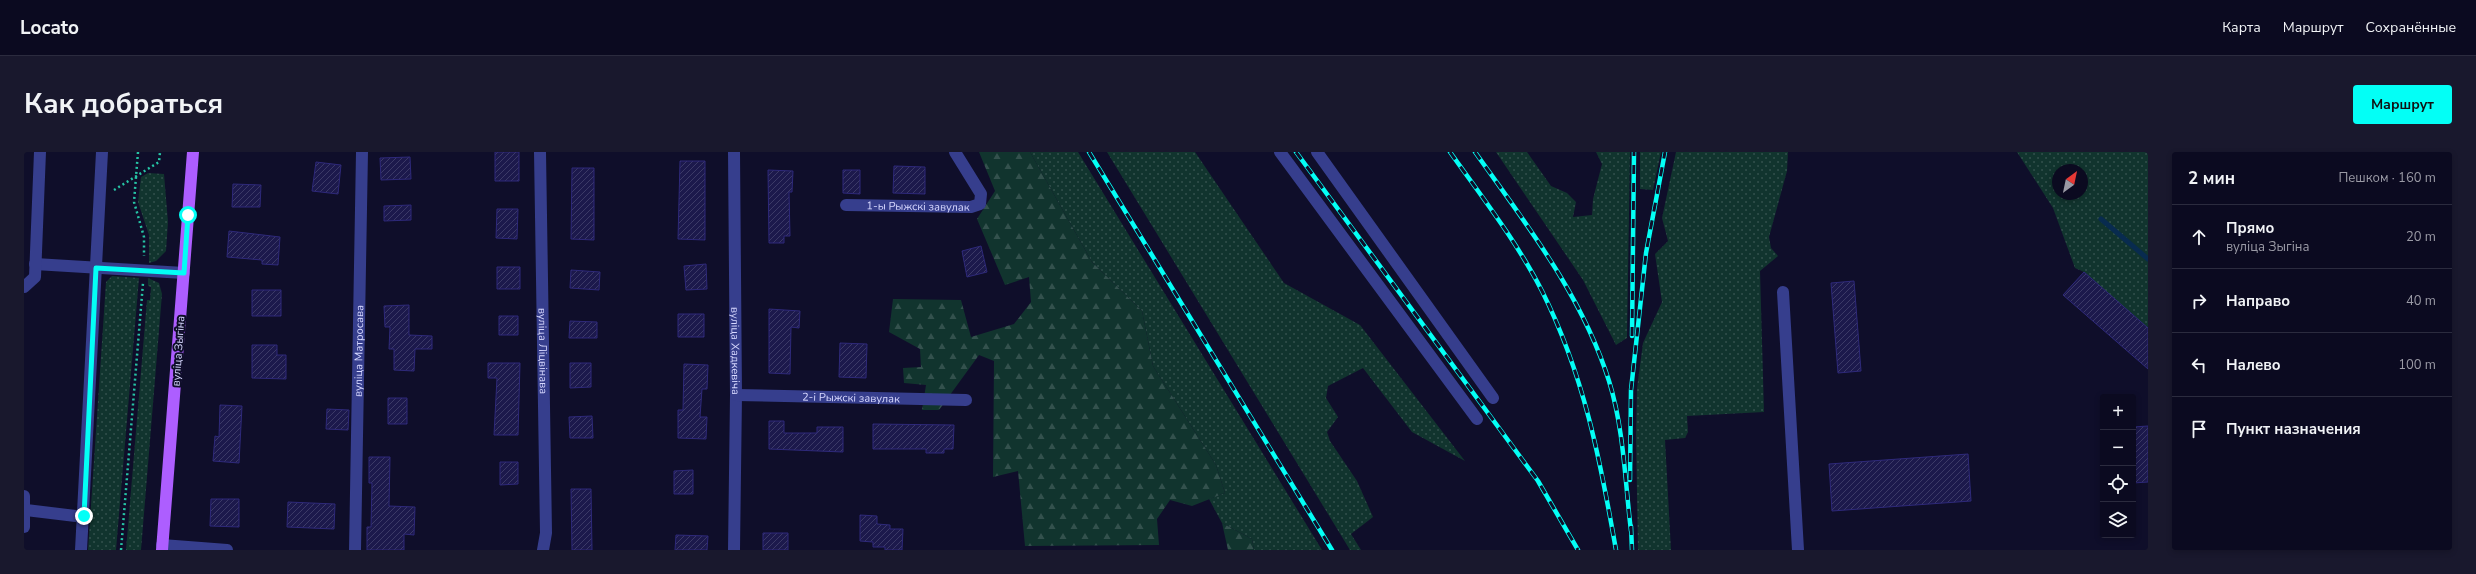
<!DOCTYPE html>
<html lang="ru">
<meta charset="utf-8">
<style>
:root{--surface:#0b0a20;--page:#19182d;--text:#f1f3f6;--muted:#9a9aa5;--line:#2b2b3e;--accent:#03fff6}
body{margin:0;font-family:"Nunito Sans",sans-serif;background:var(--page);color:var(--text)}
.controls{position:absolute;right:12px;bottom:12px;display:grid;overflow:hidden;border-radius:4px;box-shadow:0 2px 6px #0003}
.controls button{width:36px;height:36px;display:grid;place-items:center;padding:0;border:0;border-bottom:1px solid var(--line);background:var(--surface);color:var(--text);font:20px sans-serif}
.compass{position:absolute;left:2028px;top:12px;width:36px;height:36px;border-radius:50%;background:var(--surface);box-shadow:0 2px 6px #0003;rotate:33deg}
.stop{position:absolute;width:12px;height:12px;margin:-9px;border:3px solid #03fff6;border-radius:50%;background:#fff}
.stop.end{background:#03fff6;border-color:#fff;box-shadow:0 1px 4px #0008}
.list{margin:0;padding:0;list-style:none}
h2{display:flex;justify-content:space-between;align-items:center;height:52px;margin:0;padding:0 16px;font-size:17px}
h2 small{font-size:13px;font-weight:400;color:var(--muted)}
.list li{display:grid;grid-template-columns:26px 1fr auto;gap:12px;align-items:center;box-sizing:border-box;height:64px;padding:0 16px;border-top:1px solid var(--line)}
.list b{display:block;font-size:15px;white-space:nowrap}
.list p{margin:0;font-size:13px;white-space:nowrap;color:var(--muted)}
.list em{font-size:13px;font-style:normal;color:var(--muted)}
.icon{flex:none;width:22px;height:22px;fill:none;stroke:currentColor;stroke-width:2;stroke-linecap:round;stroke-linejoin:round}
.map{position:relative;flex:none;width:2124px;height:398px;overflow:hidden;border-radius:4px}
header{display:flex;align-items:center;gap:24px;box-sizing:border-box;height:56px;padding:0 20px;background:var(--surface);border-bottom:1px solid var(--line)}
header strong{font-size:19px}
nav{display:flex;gap:22px;margin-inline-start:auto;font-size:14px}
.intro{display:flex;align-items:center;justify-content:space-between;box-sizing:border-box;height:96px;padding:0 24px}
h1{margin:0;font-size:28px}
.button{padding:10px 18px;border-radius:4px;background:var(--accent);color:#111;font-size:14px;font-weight:700}
main{display:flex;gap:24px;padding:0 24px}
aside{flex:1;background:var(--surface);border-radius:4px;box-shadow:0 2px 6px #0003}
.map>svg:first-child{display:block}
.grass{fill:url(#grass-dots);fill-rule:evenodd}
.forest{fill:url(#forest-firs)}
.lines{fill:none;stroke-linecap:round;stroke-linejoin:round}
.stream{stroke:#082b4f;stroke-width:5}
.building{fill:url(#building-hatch);stroke:#2e297a}
.path{stroke:#26c4a5;stroke-width:2.5;stroke-dasharray:2 3;stroke-linecap:butt}
.minor{stroke:#363e8d;stroke-width:12}
.major{stroke:#ad5eff;stroke-width:12}
.rail-casing{stroke:#03fff6;stroke-width:4.5}
.rail{stroke:#0f0e2a;stroke-width:3;stroke-dasharray:9;stroke-linecap:butt}
.route{stroke:#03fff6;stroke-width:5}
.labels{text-anchor:middle;stroke-width:4;stroke-linejoin:round;paint-order:stroke}
.street-label{font-size:11px;fill:#d7d8ff;stroke:#0f0e2a}
</style>
<header>
<strong>Locato</strong>
<nav><a>Карта</a><a>Маршрут</a><a>Сохранённые</a></nav>
</header>
<div class="intro"><h1>Как добраться</h1><a class="button">Маршрут</a></div>
<main>
<div class="map">
<svg width="2124" height="398" viewBox="0 0 2124 398">
<defs>
<pattern id="grass-dots" width="8" height="8" patternUnits="userSpaceOnUse"><rect width="8" height="8" fill="#11342e"/><path d="M2 2h.1M6 6h.1" fill="none" stroke="#33514d" stroke-width="1.8" stroke-linecap="round"/></pattern>
<pattern id="forest-firs" width="22" height="20" patternUnits="userSpaceOnUse"><rect width="22" height="20" fill="#11342e"/><path d="M5 1l3.5 6h-7zM16 11l3.5 6h-7z" fill="#33514d"/></pattern>
<pattern id="building-hatch" width="6" height="6" patternUnits="userSpaceOnUse"><rect width="6" height="6" fill="#1c194c"/><path d="M-1 1l2-2M0 6l6-6M5 7l2-2" fill="none" stroke="#3c3a67"/></pattern>
</defs>
<rect width="100%" height="100%" fill="#0f0e2a"/>
<path class="grass" d="M1006 0H1054L1298 398H1230L1228 387 1198 371 1185 347 1201 341 1192 313 1129 214 1118 159 1068 110Z
M1083 0H1171L1260 131 1336 173 1441 309 1388 280 1339 216 1304 234 1302 246 1314 265 1303 280 1306 289 1333 329 1349 365 1327 382 1337 398H1326Z
M1472 0H1503L1527 34 1543 41 1552 50 1549 65 1568 63 1569 47 1578 12 1572 0H1606L1603 186 1592 193 1559 128Z
M1616 0H1637L1629 38 1616 37Z
M1652 0H1764L1763 19 1745 85 1747 96 1754 104 1736 119 1740 260 1663 264 1664 280 1661 286 1641 288 1647 398H1614L1612 283 1613 236 1619 191 1638 150 1631 102 1644 89 1638 66Z
M1993 0H2124V176L2060 120 2051 116 2029 56ZM2034 18H2058V42H2034Z
M124 21 140 22 144 70 142 99 132 109 125 111V83L114 50 117 25Z
M88 124 115 126 92 398H64L82 130Z
M124 126 135 131 138 142 117 398H102L123 148H126L127 135 124 134Z"/>
<path class="forest" d="M955 0H1006L1068 110 1118 159 1129 214 1192 313 1201 341 1168 354 1146 348 1133 367 1135 393 1001 394 994 319 969 325 970 209 955 203 915 258H898L902 233 880 231 879 216 897 215 896 197 865 180 869 147 937 148 947 185 990 172 1007 150 1005 125 981 133 953 67 971 39Z
M1198 371 1228 387 1230 398H1204Z"/>
<g class="lines">
<path class="stream" d="M2077 67 2124 107"/>
</g>
<path class="building" d="M471 0H495V29H471Z
M386 5 387 27 357 28 356 6Z
M656 9H681V88L654 87Z
M292 10 317 13 314 42 288 39Z
M870 14 901 15V42L869 41Z
M548 16H570V88L547 87Z
M744 18 769 19 768 40H765L766 84H760V91H745Z
M819 18H836V42L819 41Z
M209 32 237 33 236 55H208Z
M387 53V68L360 69V54Z
M473 57H494L493 87 472 86Z
M205 79 256 85 254 113 238 112V108L203 105Z
M957 94 963 120 943 125 938 99Z
M682 112 683 137 662 138 660 114Z
M473 115H496V137H473Z
M547 118 576 120 575 138 546 136Z
M2060 120 2124 176V217L2039 143Z
M1830 129 1837 219 1814 221 1807 131Z
M228 138H257V164H228Z
M385 153V183L408 184V197H391L390 219 370 218V197H365L366 175H361L360 154Z
M745 157 776 159 775 176 767 175 766 222 745 221Z
M654 162H680V185H654Z
M475 164H494V183H475Z
M546 169 573 170V186H545Z
M816 191 843 192 842 226 815 225Z
M228 193H253V203H262V227L228 226Z
M464 211H496L494 283H470L473 226H464Z
M546 211H567V235L546 236Z
M660 212 684 213 683 237H678L676 265H683L682 287 654 286V258H659Z
M364 246H383V272H364Z
M196 253 218 254 215 311 189 309 191 284 195 285Z
M303 257 325 258 324 278 302 277Z
M568 264 569 286H546L545 265Z
M745 269H760V281H793V275H819V300L745 297Z
M849 272 930 273 929 297H920V301H902V297H849Z
M2124 274V330L2109 331V275Z
M1944 302 1947 349 1808 359 1805 312Z
M345 305H366L365 354 391 355 390 383 380 382V398H343V375H347L348 331H345Z
M476 310H494V332L476 333Z
M669 318V342H650V319Z
M547 337H567L568 398H548Z
M187 347H215V375L186 374Z
M264 350 311 352 310 377 263 375Z
M836 363 853 364V372L866 373V377H879L878 398H861V395H849V390L836 389Z
M739 381H764V398H739Z
M652 383 684 384 683 398H651Z"/>
<g class="lines">
<path class="path" d="M114 0 110 50 120 85V104
M90 38 135 10 136 0
M97 398 119 131"/>
<g class="minor">
<path id="s1" d="M516 0 522 381 519 398"/>
<path id="s2" d="M710 0 712 243 710 398"/>
<path d="M1256 0 1453 267"/>
<path d="M1293 0 1469 246"/>
<path id="s3" d="M822 53 947 55 956 52 957 42 931 0"/>
<path d="M11 112 160 121"/>
<path d="M0 135 11 125 16 0"/>
<path d="M1759 140 1774 398"/>
<path id="s4" d="M712 243 942 248"/>
<path d="M0 344V375"/>
<path d="M2 358 60 365"/>
<path d="M138 393 203 398"/>
<path d="M57 398 78 0"/>
<path id="s5" d="M331 398 338 0"/>
</g>
<path class="major" d="M138 398 169 0"/>
<defs>
<path id="rail" d="M1065 0 1308 398
M1272 0 1514 329 1554 398
M1426 0C1458 45 1493 90 1518 139 1560 223 1576 307 1592 398
M1451 0C1502 72 1558 143 1585 229 1600 277 1601 330 1607 379
M1608 184 1610 0
M1606 328 1607 238 1622 101 1641 0
M1607 374 1608 398"/>
</defs>
<use href="#rail" class="rail-casing"/>
<use href="#rail" class="rail"/>
</g>
<g class="lines">
<path class="route" d="M60 364 72 116 160 121 164 63"/>
</g>
<g class="labels">
<g class="street-label">
<text dy="4" stroke="none"><textPath href="#s3" startOffset="72">1-ы Рыжскі завулак</textPath></text>
<text transform="translate(154 199) rotate(-86)" y="4">вуліца Зыгіна</text>
<text dy="4" stroke="none"><textPath href="#s5" startOffset="199">вуліца Матросава</textPath></text>
<text dy="4" stroke="none"><textPath href="#s1" startOffset="199">вуліца Ліцвінава</textPath></text>
<text dy="4" stroke="none"><textPath href="#s2" startOffset="199">вуліца Хадкевіча</textPath></text>
<text dy="4" stroke="none"><textPath href="#s4" startOffset="115">2-і Рыжскі завулак</textPath></text>
</g>
</g>
</svg>
<div class="controls">
<button>+</button>
<button>−</button>
<button><svg class="icon" aria-label="locate" viewBox="0 0 24 24"><circle cx="12" cy="12" r="6"/><path d="M12 2v4M12 18v4M2 12h4M18 12h4"/></svg></button>
<button><svg class="icon" aria-label="layers" viewBox="0 0 24 24"><path d="M12 4l9 5-9 5-9-5zM3 14l9 5 9-5"/></svg></button>
</div>
<svg class="compass" viewBox="-18 -18 36 36"><path d="M0-13l5 13h-10z" fill="#e53935"/><path d="M0 13l5-13h-10z" fill="#9a9aa5"/></svg>
<div class="stop" style="left:164px;top:63px"></div>
<div class="stop end" style="left:60px;top:364px"></div>
</div>
<aside>
<h2>2 мин<small>Пешком · 160 m</small></h2>
<ul class="list">
<li><svg class="icon" aria-label="ahead" viewBox="0 0 24 24"><path d="M12 20V5M6 11l6-6 6 6"/></svg><div><b>Прямо</b><p>вуліца Зыгіна</p></div><em>20 m</em></li>
<li><svg class="icon" aria-label="right" viewBox="0 0 24 24"><path d="M7 20v-9h11M14 6l5 5-5 5"/></svg><div><b>Направо</b></div><em>40 m</em></li>
<li><svg class="icon" aria-label="left" viewBox="0 0 24 24"><path d="M17 20v-9H6M10 6l-5 5 5 5"/></svg><div><b>Налево</b></div><em>100 m</em></li>
<li><svg class="icon" aria-label="arrive" viewBox="0 0 24 24"><path d="M6 21V4h12l-3 4 3 4H6"/></svg><div><b>Пункт назначения</b></div></li>
</ul>
</aside>
</main>
